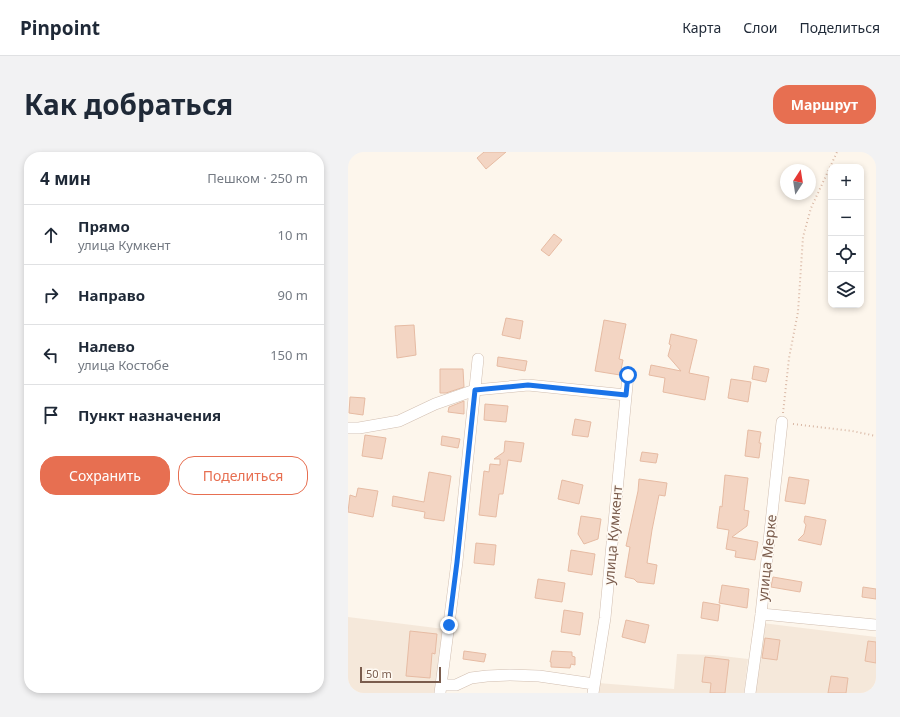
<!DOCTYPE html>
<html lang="ru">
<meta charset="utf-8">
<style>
:root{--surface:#fff;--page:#f2f2f3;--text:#1f2937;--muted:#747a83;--line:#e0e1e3;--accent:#e76f51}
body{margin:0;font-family:"Noto Sans",sans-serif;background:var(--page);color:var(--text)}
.controls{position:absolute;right:12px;top:12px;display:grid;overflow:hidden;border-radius:8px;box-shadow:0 2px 6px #0003}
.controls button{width:36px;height:36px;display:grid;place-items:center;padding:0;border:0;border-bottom:1px solid var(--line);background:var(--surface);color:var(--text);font:20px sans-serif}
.compass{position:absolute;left:432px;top:12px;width:36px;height:36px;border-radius:50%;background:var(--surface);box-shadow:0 2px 6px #0003;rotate:12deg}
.scale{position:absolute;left:12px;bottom:10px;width:81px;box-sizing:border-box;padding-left:4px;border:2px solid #7a5c4d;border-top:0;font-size:11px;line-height:14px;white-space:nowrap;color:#7a5c4d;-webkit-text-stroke:3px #fffaf3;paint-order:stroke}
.stop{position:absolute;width:12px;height:12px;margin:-9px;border:3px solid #1a73e8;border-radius:50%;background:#fff}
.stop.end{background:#1a73e8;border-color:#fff;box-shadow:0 1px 4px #0008}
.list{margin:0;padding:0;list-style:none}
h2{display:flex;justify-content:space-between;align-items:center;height:52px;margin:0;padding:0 16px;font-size:17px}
h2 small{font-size:13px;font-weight:400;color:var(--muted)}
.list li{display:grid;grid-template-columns:26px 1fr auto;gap:12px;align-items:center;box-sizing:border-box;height:60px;padding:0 16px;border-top:1px solid var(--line)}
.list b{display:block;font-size:15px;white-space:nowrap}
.list p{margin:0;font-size:13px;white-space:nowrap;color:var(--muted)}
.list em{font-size:13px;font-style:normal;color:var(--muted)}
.actions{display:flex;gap:8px;padding:12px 16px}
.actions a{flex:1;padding:9px 0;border:1px solid var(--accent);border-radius:16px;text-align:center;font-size:14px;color:var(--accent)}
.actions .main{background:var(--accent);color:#fff}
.icon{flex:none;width:22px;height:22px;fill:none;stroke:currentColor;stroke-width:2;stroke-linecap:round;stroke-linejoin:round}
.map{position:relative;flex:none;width:528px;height:541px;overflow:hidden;border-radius:16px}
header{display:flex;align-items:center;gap:24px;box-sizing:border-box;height:56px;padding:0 20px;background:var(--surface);border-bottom:1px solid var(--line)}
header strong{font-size:19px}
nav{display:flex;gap:22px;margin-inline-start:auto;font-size:14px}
.intro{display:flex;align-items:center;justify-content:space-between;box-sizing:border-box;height:96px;padding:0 24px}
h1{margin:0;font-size:28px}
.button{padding:10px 18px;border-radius:16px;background:var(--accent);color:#fff;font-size:14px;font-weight:700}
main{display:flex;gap:24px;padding:0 24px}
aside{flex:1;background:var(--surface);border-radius:16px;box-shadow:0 2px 6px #0003}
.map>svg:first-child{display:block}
.residential{fill:#f5e8da}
.building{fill:#f3d5c3;stroke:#e6bba3}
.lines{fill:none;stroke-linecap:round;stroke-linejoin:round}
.minor-casing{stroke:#d1beb0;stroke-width:12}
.path{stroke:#d9b8a5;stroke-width:2;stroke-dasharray:1 3;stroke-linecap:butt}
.minor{stroke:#fff;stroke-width:11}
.route{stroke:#1a73e8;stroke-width:5}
.labels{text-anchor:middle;stroke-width:3;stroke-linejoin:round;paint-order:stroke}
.street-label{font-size:14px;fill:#7a5c4d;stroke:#fffaf3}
</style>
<header>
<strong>Pinpoint</strong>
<nav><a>Карта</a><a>Слои</a><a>Поделиться</a></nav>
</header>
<div class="intro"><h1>Как добраться</h1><a class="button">Маршрут</a></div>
<main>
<aside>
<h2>4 мин<small>Пешком · 250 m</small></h2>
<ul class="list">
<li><svg class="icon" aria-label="ahead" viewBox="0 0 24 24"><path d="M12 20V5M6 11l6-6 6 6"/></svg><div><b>Прямо</b><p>улица Кумкент</p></div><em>10 m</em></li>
<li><svg class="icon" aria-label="right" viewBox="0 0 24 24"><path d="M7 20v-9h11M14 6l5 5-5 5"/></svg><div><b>Направо</b></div><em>90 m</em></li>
<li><svg class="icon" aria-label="left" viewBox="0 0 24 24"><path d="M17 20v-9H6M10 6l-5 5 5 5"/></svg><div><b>Налево</b><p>улица Костобе</p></div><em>150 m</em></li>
<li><svg class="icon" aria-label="arrive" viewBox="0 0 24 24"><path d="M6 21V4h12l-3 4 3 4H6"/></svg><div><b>Пункт назначения</b></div></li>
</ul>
<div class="actions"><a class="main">Сохранить</a><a>Поделиться</a></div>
</aside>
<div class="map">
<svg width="528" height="541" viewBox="0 0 528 541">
<rect width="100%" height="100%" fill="#fdf6ec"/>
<path class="residential" d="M0 465 96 477 89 541H0Z
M414 471 528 485V541H405Z
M329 502 366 503 400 507 396 541H249L250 531 326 537Z"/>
<path class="building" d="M136 0H158L138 17 129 6Z
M206 82 214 88 201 104 193 98Z
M158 166 175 169 172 187 154 183Z
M256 168 278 172 271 207 275 208 272 223 247 219Z
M66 173 68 203 49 206 47 174Z
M323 182 349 188 341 221 361 225 357 248 315 240 317 226 301 223 303 213 333 219 320 204 323 193 321 192Z
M150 205 179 209 177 219 149 214Z
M406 214 421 217 418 230 404 227Z
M92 217H115L116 235 98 241H92Z
M383 227 403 230 400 250 380 246Z
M2 245 17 246 15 263 1 261Z
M116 249V262L100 260 101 255Z
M137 252 160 254 158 270 136 268Z
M227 267 243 270 240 285 224 283Z
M400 278 413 280 411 291H413L411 306 397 304Z
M17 283 38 286 34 307 14 304Z
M94 284 112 287 110 296 93 293Z
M157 289 176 291 173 310 160 308 155 342H151L148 365 131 363 136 319 141 320 142 312 152 313V307H146L156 300Z
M294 300 310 302 308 311 292 309Z
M81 320 103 324 96 369 76 366 77 360 44 354 45 344 76 350Z
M377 323 400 326 396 358 401 359 399 374 384 385 410 390 407 408 387 405 388 399 378 397 381 378 369 376 372 354 374 355Z
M441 325 461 328 457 352 437 349Z
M291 327 319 331 317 344 311 343 304 378 299 411 309 413 306 432 289 430 286 427 277 425 282 395 278 394 290 339Z
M214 328 235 333 231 352 210 347Z
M10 336 30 339 25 365 0 360 2 343 8 345Z
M233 364 253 367 250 387 236 392 230 382Z
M457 364 478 368 473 393 450 388 456 382 458 373 456 370Z
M128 391 148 393 146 413 126 411Z
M223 398 247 402 244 423 220 419Z
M425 425 454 430 452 440 423 435Z
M190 427 217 431 214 450 187 446Z
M374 433 401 437 399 456 371 451Z
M515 435 528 437V447L514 445Z
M355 450 372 453 370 469 353 466Z
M216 458 235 461 232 483 213 480Z
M278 468 301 473 297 491 274 485Z
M62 479 89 482 87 502 84 501 82 526 58 524Z
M417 486 432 488 429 508 414 506Z
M520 489 528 490V511L517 509Z
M116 499 138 502 136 510 115 507Z
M204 499 224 500V504L227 505V513L223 512 222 516 203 515V510H202Z
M357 505 381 508 377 541H362L363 531 354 530Z
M483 524 500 526 498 541H480Z"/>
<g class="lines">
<defs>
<path id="minor" d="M0 276H11L51 269 87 252 127 238 180 233 278 243
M413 462 528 473
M93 533H108L123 526 139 524 162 523 191 524 246 532
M92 541 109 410 130 207
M245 541 257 466 280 223
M402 541 413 462 434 270"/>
</defs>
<use href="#minor" class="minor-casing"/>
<path class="path" d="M435 261 441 206 450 160 455 85 463 56 489 0
M445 272 504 279 528 284"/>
<use href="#minor" class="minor"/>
</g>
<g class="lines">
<path class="route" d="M101 473 109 410 127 238 180 233 278 243 280 223"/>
</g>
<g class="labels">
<g class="street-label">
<text transform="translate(265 383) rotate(-85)" y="5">улица Кумкент</text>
<text transform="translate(419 406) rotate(-84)" y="5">улица Мерке</text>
</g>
</g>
</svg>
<div class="controls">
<button>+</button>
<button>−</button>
<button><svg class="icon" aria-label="locate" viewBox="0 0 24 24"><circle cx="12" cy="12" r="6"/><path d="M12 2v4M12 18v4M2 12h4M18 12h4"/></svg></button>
<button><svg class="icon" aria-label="layers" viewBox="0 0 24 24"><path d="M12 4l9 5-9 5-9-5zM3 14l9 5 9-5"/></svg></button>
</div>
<svg class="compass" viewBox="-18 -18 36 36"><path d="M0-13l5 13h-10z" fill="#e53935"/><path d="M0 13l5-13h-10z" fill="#747a83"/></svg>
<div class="scale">50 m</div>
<div class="stop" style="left:280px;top:223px"></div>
<div class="stop end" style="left:101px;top:473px"></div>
</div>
</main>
